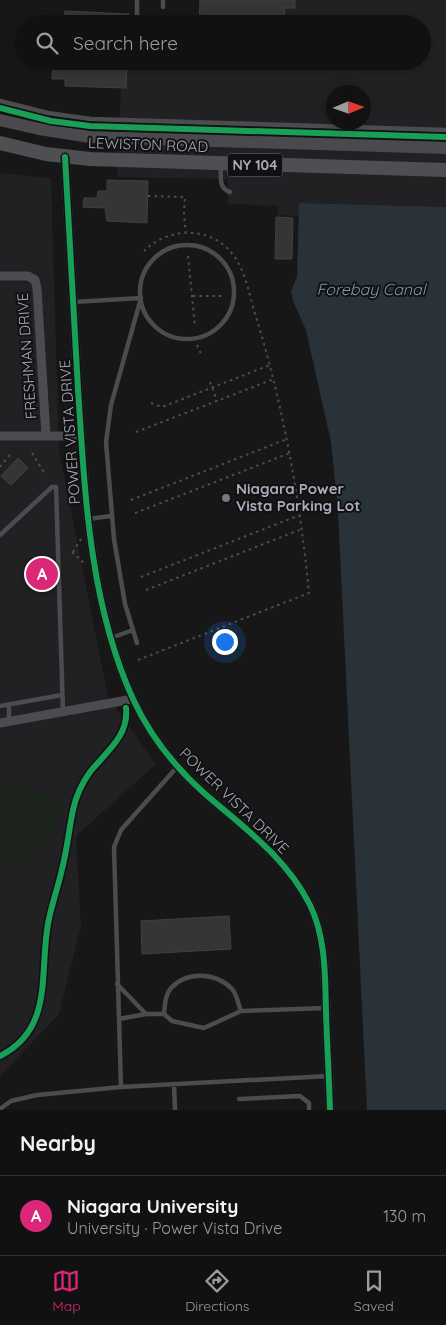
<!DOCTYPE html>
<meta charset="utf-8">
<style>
:root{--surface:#111;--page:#1a1a1a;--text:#f1f3f6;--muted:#9c9d9f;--line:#303131;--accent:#db2777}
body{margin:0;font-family:Quicksand,sans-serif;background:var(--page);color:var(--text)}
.compass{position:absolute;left:326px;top:85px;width:45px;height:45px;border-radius:50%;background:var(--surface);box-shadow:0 2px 8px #0003;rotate:88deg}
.you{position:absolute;left:224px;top:641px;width:18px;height:18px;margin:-12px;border:4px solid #fff;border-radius:50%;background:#1a73e8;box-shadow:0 0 0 8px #1a73e833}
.badge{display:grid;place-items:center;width:32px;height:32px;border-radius:50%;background:var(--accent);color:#fff;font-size:16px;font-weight:700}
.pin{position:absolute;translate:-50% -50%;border:2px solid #fff;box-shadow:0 1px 5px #0006}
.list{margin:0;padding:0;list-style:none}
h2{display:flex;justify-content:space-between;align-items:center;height:65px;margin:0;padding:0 20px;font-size:21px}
h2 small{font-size:16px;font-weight:400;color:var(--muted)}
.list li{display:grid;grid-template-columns:32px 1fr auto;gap:15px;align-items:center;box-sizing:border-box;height:80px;padding:0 20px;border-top:1px solid var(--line)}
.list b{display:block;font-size:19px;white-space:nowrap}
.list p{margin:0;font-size:16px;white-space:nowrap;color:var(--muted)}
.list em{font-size:16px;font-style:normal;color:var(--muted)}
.icon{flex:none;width:28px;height:28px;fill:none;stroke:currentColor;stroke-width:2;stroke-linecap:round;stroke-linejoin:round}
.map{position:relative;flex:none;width:446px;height:1110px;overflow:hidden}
.search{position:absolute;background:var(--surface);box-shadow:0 2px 8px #0003;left:15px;right:15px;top:15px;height:55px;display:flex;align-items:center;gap:12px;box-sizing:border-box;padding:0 18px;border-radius:28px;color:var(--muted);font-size:19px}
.sheet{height:145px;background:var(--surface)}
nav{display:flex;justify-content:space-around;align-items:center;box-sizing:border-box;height:70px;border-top:1px solid var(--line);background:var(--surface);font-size:14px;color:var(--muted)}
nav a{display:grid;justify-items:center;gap:2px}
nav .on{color:var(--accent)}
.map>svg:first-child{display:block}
.built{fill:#212123;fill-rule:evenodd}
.green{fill:#1d241e}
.water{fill:#2a3239}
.building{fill:#353536;stroke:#3f4043}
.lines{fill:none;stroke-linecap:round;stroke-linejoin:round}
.path{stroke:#4d4e52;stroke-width:2;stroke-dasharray:2.5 4;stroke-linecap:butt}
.service{stroke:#4b4c50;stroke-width:4.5}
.minor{stroke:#4b4c50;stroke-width:9}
.secondary{stroke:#4a4a4e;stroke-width:12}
.primary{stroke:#4d4f52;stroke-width:14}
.cycleway-casing{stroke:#111113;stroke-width:9}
.cycleway{stroke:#1a9f57;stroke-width:6}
.poi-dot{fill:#757880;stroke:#111113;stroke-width:2}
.labels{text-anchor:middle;stroke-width:4;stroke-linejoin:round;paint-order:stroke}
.shield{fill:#111113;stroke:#7b7e86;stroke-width:1}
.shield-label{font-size:14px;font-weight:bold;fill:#a8adb8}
.street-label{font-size:15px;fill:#a8adb8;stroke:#111113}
.poi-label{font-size:15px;font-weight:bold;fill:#a8adb8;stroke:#111113;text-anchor:start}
.water-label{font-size:16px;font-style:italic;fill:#7f9bb3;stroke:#111113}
</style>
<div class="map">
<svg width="446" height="1110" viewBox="0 0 446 1110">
<rect width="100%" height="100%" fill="#171717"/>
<path class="built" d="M281 0H446V207L299 203V216L278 215V206L228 204V179L117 177 121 88H126L127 61H422V24H281ZM334 92H364V122H334Z
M0 173 51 178 59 451 108 697 156 764 76 836 81 926 59 1014 0 1076Z"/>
<path class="green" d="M0 779 62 802 55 832 32 857 0 871Z"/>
<path class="water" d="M299 203 446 207V1110H367L338 511 331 442 306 330 293 301 291 291 297 277Z"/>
<path class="building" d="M200 0H295V8H285L284 24H199Z
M65 11 129 14V24H64Z
M53 61H127L126 88 65 86V79H52Z
M107 180 148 181 147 223 107 221 105 208 83 207 84 198H97L98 191H107Z
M276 217 293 218 292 259H275Z
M18 458 28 468 11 485 1 476Z
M229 916 231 949 142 954 141 921Z"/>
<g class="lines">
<path class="path" d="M148 196 185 197 184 213 186 237
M188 256 195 327
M193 296H223
M197 345 202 356
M210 382 217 401
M151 403 162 407 270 365
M136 432 274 379
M32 453 45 474
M0 467 12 452
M131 500 287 439
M135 513 290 453
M72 552 84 563
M73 552 81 539
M141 577 300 515
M146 590 302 529
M138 660 309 593C300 500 284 410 257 320 250 300 247 274 234 256 213 226 169 226 144 251"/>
<path class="service" d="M163 7V0
M137 24V0
M0 101 48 113 91 119 446 130
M221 165C221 176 218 188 230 192
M140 292a47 47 0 1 1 94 0a47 47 0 1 1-94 0Z
M73 302 141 298 111 405 106 442 114 539 125 604 137 643
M88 519 111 516
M0 535 52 487H56L63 712
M111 638 133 630
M9 704V721
M0 706 62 695
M117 984 146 1014
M241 1011C238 1004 237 994 232 989 216 972 187 971 171 988 165 995 165 1005 164 1014L172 1021 204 1028 241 1011 326 1008
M119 1019 146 1014H164
M174 1084 175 1110
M121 1087 114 847 121 830 178 766
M239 1099 300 1096 309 1103V1110
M0 1109 11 1101 37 1095 121 1087 329 1076"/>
<path class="minor" d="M65 157C69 234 74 312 78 389 85 493 89 602 133 699 149 734 175 767 204 793 243 827 286 857 310 905 326 938 325 976 326 1012 327 1044 329 1077 330 1110
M0 276H28L35 280 37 288 46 436
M0 436H81
M0 723 133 699"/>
<path class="secondary" d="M0 120 39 129 90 137 446 148"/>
<path class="primary" d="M0 143 46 154 90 159 446 170"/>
<defs>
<path id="cycleway" d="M0 108 51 121 90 126 446 137
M65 157C69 234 74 312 78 389 85 493 89 602 133 699 149 734 175 767 204 793 243 827 286 857 310 905 326 938 325 976 326 1012 327 1044 329 1077 330 1110
M0 1056C54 1029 39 973 48 924 51 906 58 888 62 869 67 850 69 829 73 810 76 796 82 783 90 772 106 752 129 736 126 708"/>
</defs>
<use href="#cycleway" class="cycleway-casing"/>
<use href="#cycleway" class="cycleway"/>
</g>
<circle class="poi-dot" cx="226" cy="498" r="5"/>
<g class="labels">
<rect class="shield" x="227.5" y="153.5" width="55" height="23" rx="4"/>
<g class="shield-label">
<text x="255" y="170">NY 104</text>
</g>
<g class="street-label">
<text transform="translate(148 145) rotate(2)" y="5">LEWISTON ROAD</text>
<text transform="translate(27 356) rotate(-94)" y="5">FRESHMAN DRIVE</text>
<text transform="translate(70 432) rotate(-94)" y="5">POWER VISTA DRIVE</text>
<text transform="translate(234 801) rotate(44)" y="5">POWER VISTA DRIVE</text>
</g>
<g class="poi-label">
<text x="236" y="494">Niagara Power<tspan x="236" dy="17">Vista Parking Lot</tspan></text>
</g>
<g class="water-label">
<text x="371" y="295">Forebay Canal</text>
</g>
</g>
</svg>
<svg class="compass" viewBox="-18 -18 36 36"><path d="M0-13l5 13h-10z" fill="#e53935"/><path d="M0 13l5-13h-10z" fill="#9c9d9f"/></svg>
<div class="you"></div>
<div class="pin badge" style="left:42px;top:574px">A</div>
<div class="search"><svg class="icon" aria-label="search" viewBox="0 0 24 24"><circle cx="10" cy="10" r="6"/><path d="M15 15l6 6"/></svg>Search here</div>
</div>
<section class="sheet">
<h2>Nearby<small></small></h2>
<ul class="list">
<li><span class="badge">A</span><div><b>Niagara University</b><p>University · Power Vista Drive</p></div><em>130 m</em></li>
</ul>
</section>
<nav>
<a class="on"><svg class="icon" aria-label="map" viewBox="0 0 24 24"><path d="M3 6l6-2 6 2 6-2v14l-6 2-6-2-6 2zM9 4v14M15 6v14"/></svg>Map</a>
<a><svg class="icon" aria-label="directions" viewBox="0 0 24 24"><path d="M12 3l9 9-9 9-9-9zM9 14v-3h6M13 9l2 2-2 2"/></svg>Directions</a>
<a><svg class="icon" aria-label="saved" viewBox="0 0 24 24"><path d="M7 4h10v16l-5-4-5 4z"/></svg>Saved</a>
</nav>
